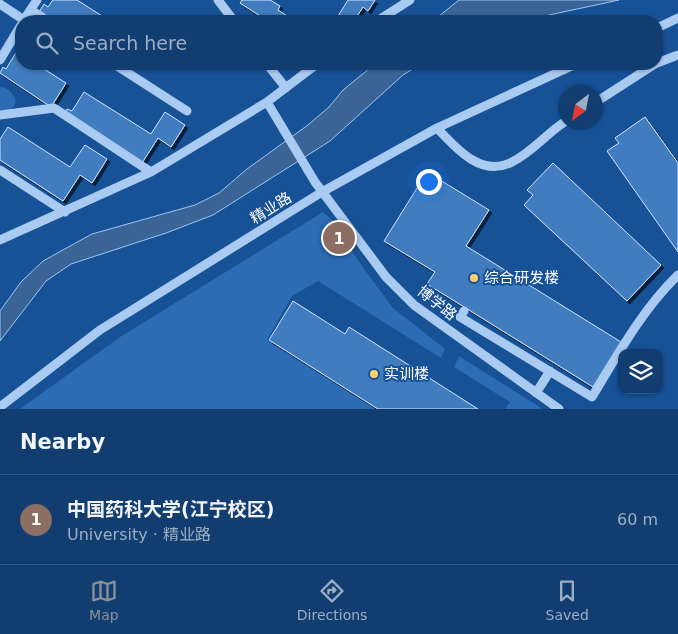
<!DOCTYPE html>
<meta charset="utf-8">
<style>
:root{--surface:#113d70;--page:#1e4878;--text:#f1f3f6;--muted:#9caec3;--line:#305683;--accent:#8c9099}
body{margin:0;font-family:"DejaVu Sans","Noto Sans SC",sans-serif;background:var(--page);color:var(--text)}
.controls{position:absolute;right:15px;bottom:15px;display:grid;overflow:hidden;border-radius:10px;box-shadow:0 1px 4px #0004}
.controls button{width:45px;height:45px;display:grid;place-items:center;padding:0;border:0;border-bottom:1px solid var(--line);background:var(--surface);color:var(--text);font:25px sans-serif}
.compass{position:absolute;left:558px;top:85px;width:45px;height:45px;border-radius:50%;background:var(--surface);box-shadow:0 1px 4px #0004;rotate:212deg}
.you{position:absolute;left:428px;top:181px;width:18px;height:18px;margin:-12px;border:4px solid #fff;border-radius:50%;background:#1a73e8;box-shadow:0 0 0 8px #1a73e833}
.badge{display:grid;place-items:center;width:32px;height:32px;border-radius:50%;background:var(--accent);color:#fff;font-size:16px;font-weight:700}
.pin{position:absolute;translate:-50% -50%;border:2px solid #fff;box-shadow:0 1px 5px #0006}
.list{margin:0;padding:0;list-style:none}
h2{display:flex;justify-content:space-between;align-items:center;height:65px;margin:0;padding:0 20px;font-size:21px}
h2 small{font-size:16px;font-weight:400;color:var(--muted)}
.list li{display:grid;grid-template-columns:32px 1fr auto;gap:15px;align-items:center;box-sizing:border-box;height:90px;padding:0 20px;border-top:1px solid var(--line)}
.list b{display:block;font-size:19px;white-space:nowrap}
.list p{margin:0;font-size:16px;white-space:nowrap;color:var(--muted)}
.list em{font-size:16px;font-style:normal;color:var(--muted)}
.icon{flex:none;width:28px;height:28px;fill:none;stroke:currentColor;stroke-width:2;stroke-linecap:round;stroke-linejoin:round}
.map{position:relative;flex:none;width:678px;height:409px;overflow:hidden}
.search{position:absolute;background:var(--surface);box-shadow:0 1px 4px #0004;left:15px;right:15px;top:15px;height:55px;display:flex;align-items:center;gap:12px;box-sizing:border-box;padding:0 18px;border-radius:20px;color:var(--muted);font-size:19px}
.sheet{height:155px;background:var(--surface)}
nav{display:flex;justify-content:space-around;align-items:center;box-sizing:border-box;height:70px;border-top:1px solid var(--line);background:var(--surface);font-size:14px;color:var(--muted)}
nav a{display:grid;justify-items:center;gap:2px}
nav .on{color:var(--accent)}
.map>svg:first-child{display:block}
.green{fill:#2b6cb5}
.water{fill:#3a6496;stroke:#9cc7f3}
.building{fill:#407bbe;stroke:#d1e5fc;filter:url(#shadow)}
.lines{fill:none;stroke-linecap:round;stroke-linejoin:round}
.minor{stroke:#aacbf1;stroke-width:9}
.poi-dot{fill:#ffd16a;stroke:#175196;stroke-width:2}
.labels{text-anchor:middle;stroke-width:4;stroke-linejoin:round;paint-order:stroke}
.street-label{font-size:15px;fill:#fff;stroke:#175196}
.poi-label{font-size:15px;fill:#fff;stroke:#175196;text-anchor:start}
</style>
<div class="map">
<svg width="678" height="409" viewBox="0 0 678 409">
<defs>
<filter id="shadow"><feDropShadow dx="3" dy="3" stdDeviation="0" flood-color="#0009"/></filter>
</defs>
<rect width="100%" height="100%" fill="#175196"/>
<path class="green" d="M0 87C13 88 22 104 9 111 6 113 3 112 0 113Z
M323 212 334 222 362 266 393 308 445 349 441 358 318 281 292 296 267 340 377 409H20L120 337Z
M459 356 535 404 542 409H505L510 402 454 367Z"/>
<path class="water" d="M459 0H619L549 15 531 21H433Z
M375 64H421L403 75 330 141 213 215 166 233 71 264 46 281 0 341V311L21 282 43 261 92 234 195 205 219 193 247 169 308 125 329 107 343 90Z"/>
<path class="building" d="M53 0H77L110 21H53L39 12 44 4 48 7Z
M242 0H270L280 6 278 10 295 21H268L240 3Z
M348 0H375L368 11 363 7 354 21H335Z
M17 51 21 54V64H36L66 83 51 107 0 73 3 67 6 69Z
M84 92 151 134 165 112 185 125 171 147 158 138 142 163 64 114 67 109 72 111Z
M645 117 678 163V252L607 151 619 143 615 138Z
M8 127 70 167 85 145 107 159 92 183 80 175 63 201 0 160V139Z
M553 163 661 265 627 301 524 205 533 195 527 190Z
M427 172 489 210 466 246 621 342 593 387 427 284 435 272 384 241Z
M293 301 345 334 349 327 478 409H378L269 340Z"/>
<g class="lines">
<path class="minor" d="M218 0 234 21
M0 4 24 20
M31 10 48 21
M23 21 37 0
M377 21 410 0
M657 28 678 18
M0 60 21 25
M657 63 678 55
M114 64 187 111
M267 64 286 88
M267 102 315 182 386 277 414 305 559 409
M596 102 655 64
M0 115 54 108 151 172
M437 128C456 148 481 178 512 162 532 152 547 133 566 121
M0 170 65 212
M0 240 151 172 267 102 317 64
M464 311 460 317 592 397C618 354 642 310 678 275
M536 393 550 371
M0 407 100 330 322 192 437 128 576 64"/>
</g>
<g class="poi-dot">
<circle cx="474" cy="278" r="5"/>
<circle cx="374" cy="374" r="5"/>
</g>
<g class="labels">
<g class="street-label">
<text transform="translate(271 208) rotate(-32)" y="5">精业路</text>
<text transform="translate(437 303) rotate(39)" y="5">博学路</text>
</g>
<g class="poi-label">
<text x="484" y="283">综合研发楼</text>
<text x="384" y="379">实训楼</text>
</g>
</g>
</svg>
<div class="controls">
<button><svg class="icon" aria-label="layers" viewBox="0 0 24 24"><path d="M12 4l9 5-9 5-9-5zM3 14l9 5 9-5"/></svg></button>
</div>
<svg class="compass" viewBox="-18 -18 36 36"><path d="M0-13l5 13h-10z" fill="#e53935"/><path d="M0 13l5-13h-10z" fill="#9caec3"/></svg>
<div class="you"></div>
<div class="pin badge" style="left:339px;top:238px;background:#8d6e63">1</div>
<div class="search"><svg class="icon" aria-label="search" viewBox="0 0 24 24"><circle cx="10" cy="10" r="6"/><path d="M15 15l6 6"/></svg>Search here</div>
</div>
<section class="sheet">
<h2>Nearby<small></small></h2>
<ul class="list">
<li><span class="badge" style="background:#8d6e63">1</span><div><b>中国药科大学(江宁校区)</b><p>University · 精业路</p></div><em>60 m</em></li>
</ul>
</section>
<nav>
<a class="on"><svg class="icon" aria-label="map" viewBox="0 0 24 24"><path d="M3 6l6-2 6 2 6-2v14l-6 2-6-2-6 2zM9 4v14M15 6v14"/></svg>Map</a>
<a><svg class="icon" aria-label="directions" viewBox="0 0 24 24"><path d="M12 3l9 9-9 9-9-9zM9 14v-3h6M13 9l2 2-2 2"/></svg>Directions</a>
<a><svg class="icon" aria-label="saved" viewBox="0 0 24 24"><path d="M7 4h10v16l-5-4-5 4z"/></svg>Saved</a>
</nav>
